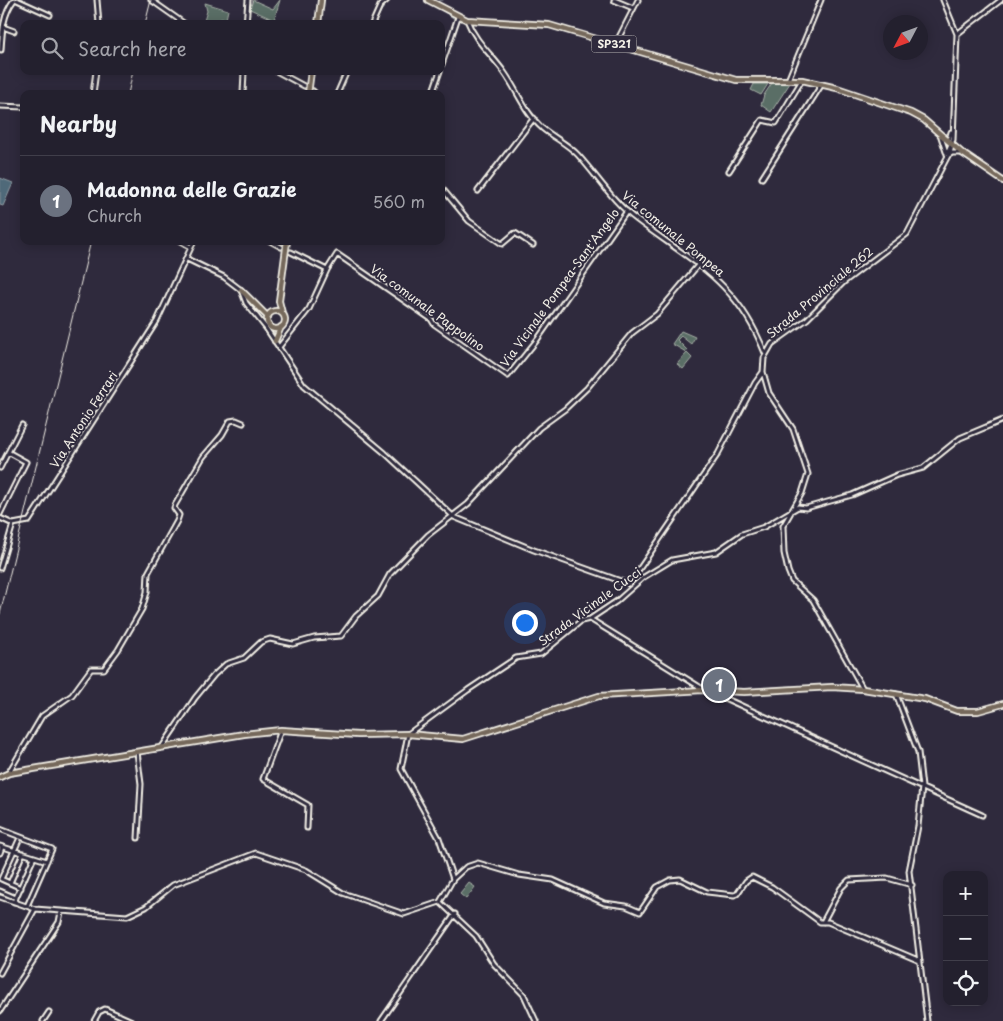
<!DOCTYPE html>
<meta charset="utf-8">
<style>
:root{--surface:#23202e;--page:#2b2836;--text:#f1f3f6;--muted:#a3a3aa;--line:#403e4a;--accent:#8c9099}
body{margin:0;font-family:"Playpen Sans",sans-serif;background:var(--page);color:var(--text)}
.controls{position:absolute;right:15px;bottom:15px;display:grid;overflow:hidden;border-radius:10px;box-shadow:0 2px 12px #0003}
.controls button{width:45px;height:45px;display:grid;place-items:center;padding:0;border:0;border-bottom:1px solid var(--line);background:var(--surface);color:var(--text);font:25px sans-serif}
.compass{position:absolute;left:883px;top:15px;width:45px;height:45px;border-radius:50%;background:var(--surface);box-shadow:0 2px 12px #0003;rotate:229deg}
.you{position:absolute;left:524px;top:622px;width:18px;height:18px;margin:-12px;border:4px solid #fff;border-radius:50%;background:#1a73e8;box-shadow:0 0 0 8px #1a73e833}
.badge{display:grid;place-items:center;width:32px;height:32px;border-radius:50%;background:var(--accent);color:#fff;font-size:16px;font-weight:700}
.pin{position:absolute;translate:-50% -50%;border:2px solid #fff;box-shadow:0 1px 5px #0006}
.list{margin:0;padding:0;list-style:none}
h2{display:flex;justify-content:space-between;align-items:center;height:65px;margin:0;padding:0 20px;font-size:21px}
h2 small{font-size:16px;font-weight:400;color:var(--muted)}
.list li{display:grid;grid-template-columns:32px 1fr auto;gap:15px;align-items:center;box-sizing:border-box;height:90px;padding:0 20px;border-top:1px solid var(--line)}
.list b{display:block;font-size:19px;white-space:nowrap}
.list p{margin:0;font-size:16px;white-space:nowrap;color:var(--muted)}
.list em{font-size:16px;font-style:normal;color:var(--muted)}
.icon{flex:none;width:28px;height:28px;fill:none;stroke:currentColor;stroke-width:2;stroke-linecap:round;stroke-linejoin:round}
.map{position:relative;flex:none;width:1003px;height:1021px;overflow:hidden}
.search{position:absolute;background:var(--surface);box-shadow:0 2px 12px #0003;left:20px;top:20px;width:425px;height:55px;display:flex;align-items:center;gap:12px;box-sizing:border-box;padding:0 18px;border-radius:10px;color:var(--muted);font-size:19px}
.panel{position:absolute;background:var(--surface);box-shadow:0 2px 12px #0003;left:20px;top:90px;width:425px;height:155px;border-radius:10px}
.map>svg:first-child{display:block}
.green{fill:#5a6e66;stroke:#a7b0a7}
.water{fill:#506979;stroke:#929fa5}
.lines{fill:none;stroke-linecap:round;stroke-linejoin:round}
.stream{stroke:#929fa5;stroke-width:1}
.minor-casing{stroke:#f4f1e8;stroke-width:7}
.major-casing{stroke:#f4f1e8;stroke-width:8}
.minor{stroke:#2f2a3d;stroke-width:3}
.major{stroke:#76695c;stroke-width:4.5}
.rail{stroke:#f4f1e8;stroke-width:1}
.labels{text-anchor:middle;stroke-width:4;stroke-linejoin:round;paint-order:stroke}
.shield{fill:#2f2a3d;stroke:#b9b5b5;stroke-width:1}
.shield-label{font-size:11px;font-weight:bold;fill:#f4f1e8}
.street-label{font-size:12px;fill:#f4f1e8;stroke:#2f2a3d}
</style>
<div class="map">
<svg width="1003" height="1021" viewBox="0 0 1003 1021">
<rect width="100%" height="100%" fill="#2f2a3d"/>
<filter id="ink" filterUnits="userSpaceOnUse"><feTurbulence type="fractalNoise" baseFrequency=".02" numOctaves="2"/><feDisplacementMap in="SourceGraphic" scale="10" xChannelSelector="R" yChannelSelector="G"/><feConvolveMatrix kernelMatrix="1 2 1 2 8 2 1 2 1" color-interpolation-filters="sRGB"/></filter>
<g filter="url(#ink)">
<path class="green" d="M253 0 273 9 280 0 274 20 250 9Z
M205 3 228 10 226 19 221 18 220 24H203L207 11Z
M772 83H790L771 112 761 105 764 95Z
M754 84H768L761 95 751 90Z
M681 331 695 337 691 344 681 336 677 340 687 350 686 352 672 344Z
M687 353 692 358 683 369 677 364Z
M469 883 475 887 466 899 460 894Z"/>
<path class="water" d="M0 178 13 183 3 206 0 205Z"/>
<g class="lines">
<path class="stream" d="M439 0H443
M435 6 455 19 441 58
M375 24 381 11 390 0
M339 94 350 71
M429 94 437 71"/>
<defs>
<path id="minor" d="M17 0 50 15
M97 0 99 24
M151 0 185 24
M614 0 633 8
M943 0 957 34 953 140
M467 20C475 41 491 54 504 72 517 90 525 113 542 128 554 138 568 144 578 155 598 177 613 202 637 220 695 264 736 280 765 353
M246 24 248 0
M372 24 380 6 387 0
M3 27 14 31
M957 34 1001 0
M615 45 638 0
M1 50C2 32 3 14 14 0
M441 67 458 17
M276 71 304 86
M788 80 821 0
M313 91 316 94
M93 94 96 71
M243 94 244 71
M337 94 347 71
M432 94 440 71
M0 106 24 107
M941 137 946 152
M947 154 951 145 949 140 951 132
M949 155 952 153H962
M729 171 762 120 776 123 802 80
M762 178 822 84
M441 187 469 221 502 244 515 233 533 245
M478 191 534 118
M180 241 191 247
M270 241 281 247
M291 252 327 270 337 254 431 319 434 324 508 376 537 340 627 211
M187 259 224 277 241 290 246 303 266 328 304 385 385 453 454 517 534 550 629 584 718 454 755 383 763 372
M279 347 309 309 327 270
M0 468 22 425
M0 514 26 462 8 452
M0 518 13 524
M0 568 13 524 29 521 157 321 194 241
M590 619 703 689
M863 689 813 600 792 581 788 571 784 553 783 526 802 493 808 474 793 429 769 393 763 372 764 358 772 344 807 319 844 282 907 234 951 150 953 138
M717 691 722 697 982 815
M896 694 918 752 922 787 918 826 909 871 927 1021
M281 730 263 779 308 805 307 828
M162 747 195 698 214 675 226 664 244 658 261 642 270 639 293 644 314 638 341 636 356 616 378 596 390 574 428 535 468 504 539 428 565 409 587 388 632 333 657 314 699 264
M137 752 141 784 138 838
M9 772 42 716 72 695 91 669H104L118 650 142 609 147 592 148 573 177 521 179 515 174 508 175 505 203 457 222 435 230 421 236 420 243 423
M0 829 52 849 27 906
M0 846 47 861
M0 853 2 847
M1 879 19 840
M1 879 21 888
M453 879 439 838 401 769 408 734 468 690 516 658 541 654 581 621 590 619 617 601 644 577 672 560 716 552 742 534 764 527 798 507 806 508 852 495 897 475 923 468 960 438 1003 420
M10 883 23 853
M0 891 16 898
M0 897 35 909 127 916 146 907 173 885 256 853 306 870 343 893 404 914 440 902 453 879 466 867 478 863 519 875 553 880 604 903 626 906 640 912 657 887 670 880 680 879 707 892 734 895 737 894 746 881 752 877 772 887 820 922H828L920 961
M14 902 34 857
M440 902 476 936 494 964 524 995 536 1021
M823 922 841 888 849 880 887 878 912 885
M0 973 35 909
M0 1011 59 922 61 912
M43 1021 49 1012
M94 1021 99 1012 105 1009 132 1021
M381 1021 455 914"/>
<path id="major" d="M428 0 467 20 549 25 736 80H802L837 88 911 113 924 120 962 153 1003 181
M318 24 321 0
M308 94 311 71
M241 290 268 317
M267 320a9 9 0 1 1 18 0a9 9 0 1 1-18 0Z
M282 313 279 301 287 241
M275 341 281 327
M0 777 9 773 244 734 281 730 358 735 408 734 463 739 599 696 703 690 744 692 832 687 863 689 925 699 957 711H978L1003 704"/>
</defs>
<use href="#minor" class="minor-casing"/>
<use href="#major" class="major-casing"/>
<use href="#minor" class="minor"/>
<use href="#major" class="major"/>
<path class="rail" d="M145 24 151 0
M128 94 133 71
M0 614 91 241"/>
</g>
</g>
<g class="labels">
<rect class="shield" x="591.5" y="35.5" width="45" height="17" rx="4"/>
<g class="shield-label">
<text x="614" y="48">SP321</text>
</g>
<g class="street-label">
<text transform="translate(673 234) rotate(39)" y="4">Via comunale Pompea</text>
<text transform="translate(560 288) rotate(-54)" y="4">Via Vicinale Pompea-Sant'Angelo</text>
<text transform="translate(820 293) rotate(-40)" y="4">Strada Provinciale 262</text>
<text transform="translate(427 308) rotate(36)" y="4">Via comunale Pappolino</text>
<text transform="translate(84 420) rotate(-57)" y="4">Via Antonio Ferrari</text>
<text transform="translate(590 607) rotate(-36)" y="4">Strada Vicinale Cucci</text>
</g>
</g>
</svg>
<div class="controls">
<button>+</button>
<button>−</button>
<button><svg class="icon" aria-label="locate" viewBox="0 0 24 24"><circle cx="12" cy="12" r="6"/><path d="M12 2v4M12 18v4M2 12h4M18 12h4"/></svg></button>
</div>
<svg class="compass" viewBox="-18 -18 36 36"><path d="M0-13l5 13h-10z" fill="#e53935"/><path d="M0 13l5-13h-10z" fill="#a3a3aa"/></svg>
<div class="you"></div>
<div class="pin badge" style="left:719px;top:685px;background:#6b7280">1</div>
<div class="search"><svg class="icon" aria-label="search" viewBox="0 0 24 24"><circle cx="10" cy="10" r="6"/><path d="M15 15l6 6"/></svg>Search here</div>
<section class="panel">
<h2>Nearby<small></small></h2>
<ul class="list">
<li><span class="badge" style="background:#6b7280">1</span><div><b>Madonna delle Grazie</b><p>Church</p></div><em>560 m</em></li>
</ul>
</section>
</div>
